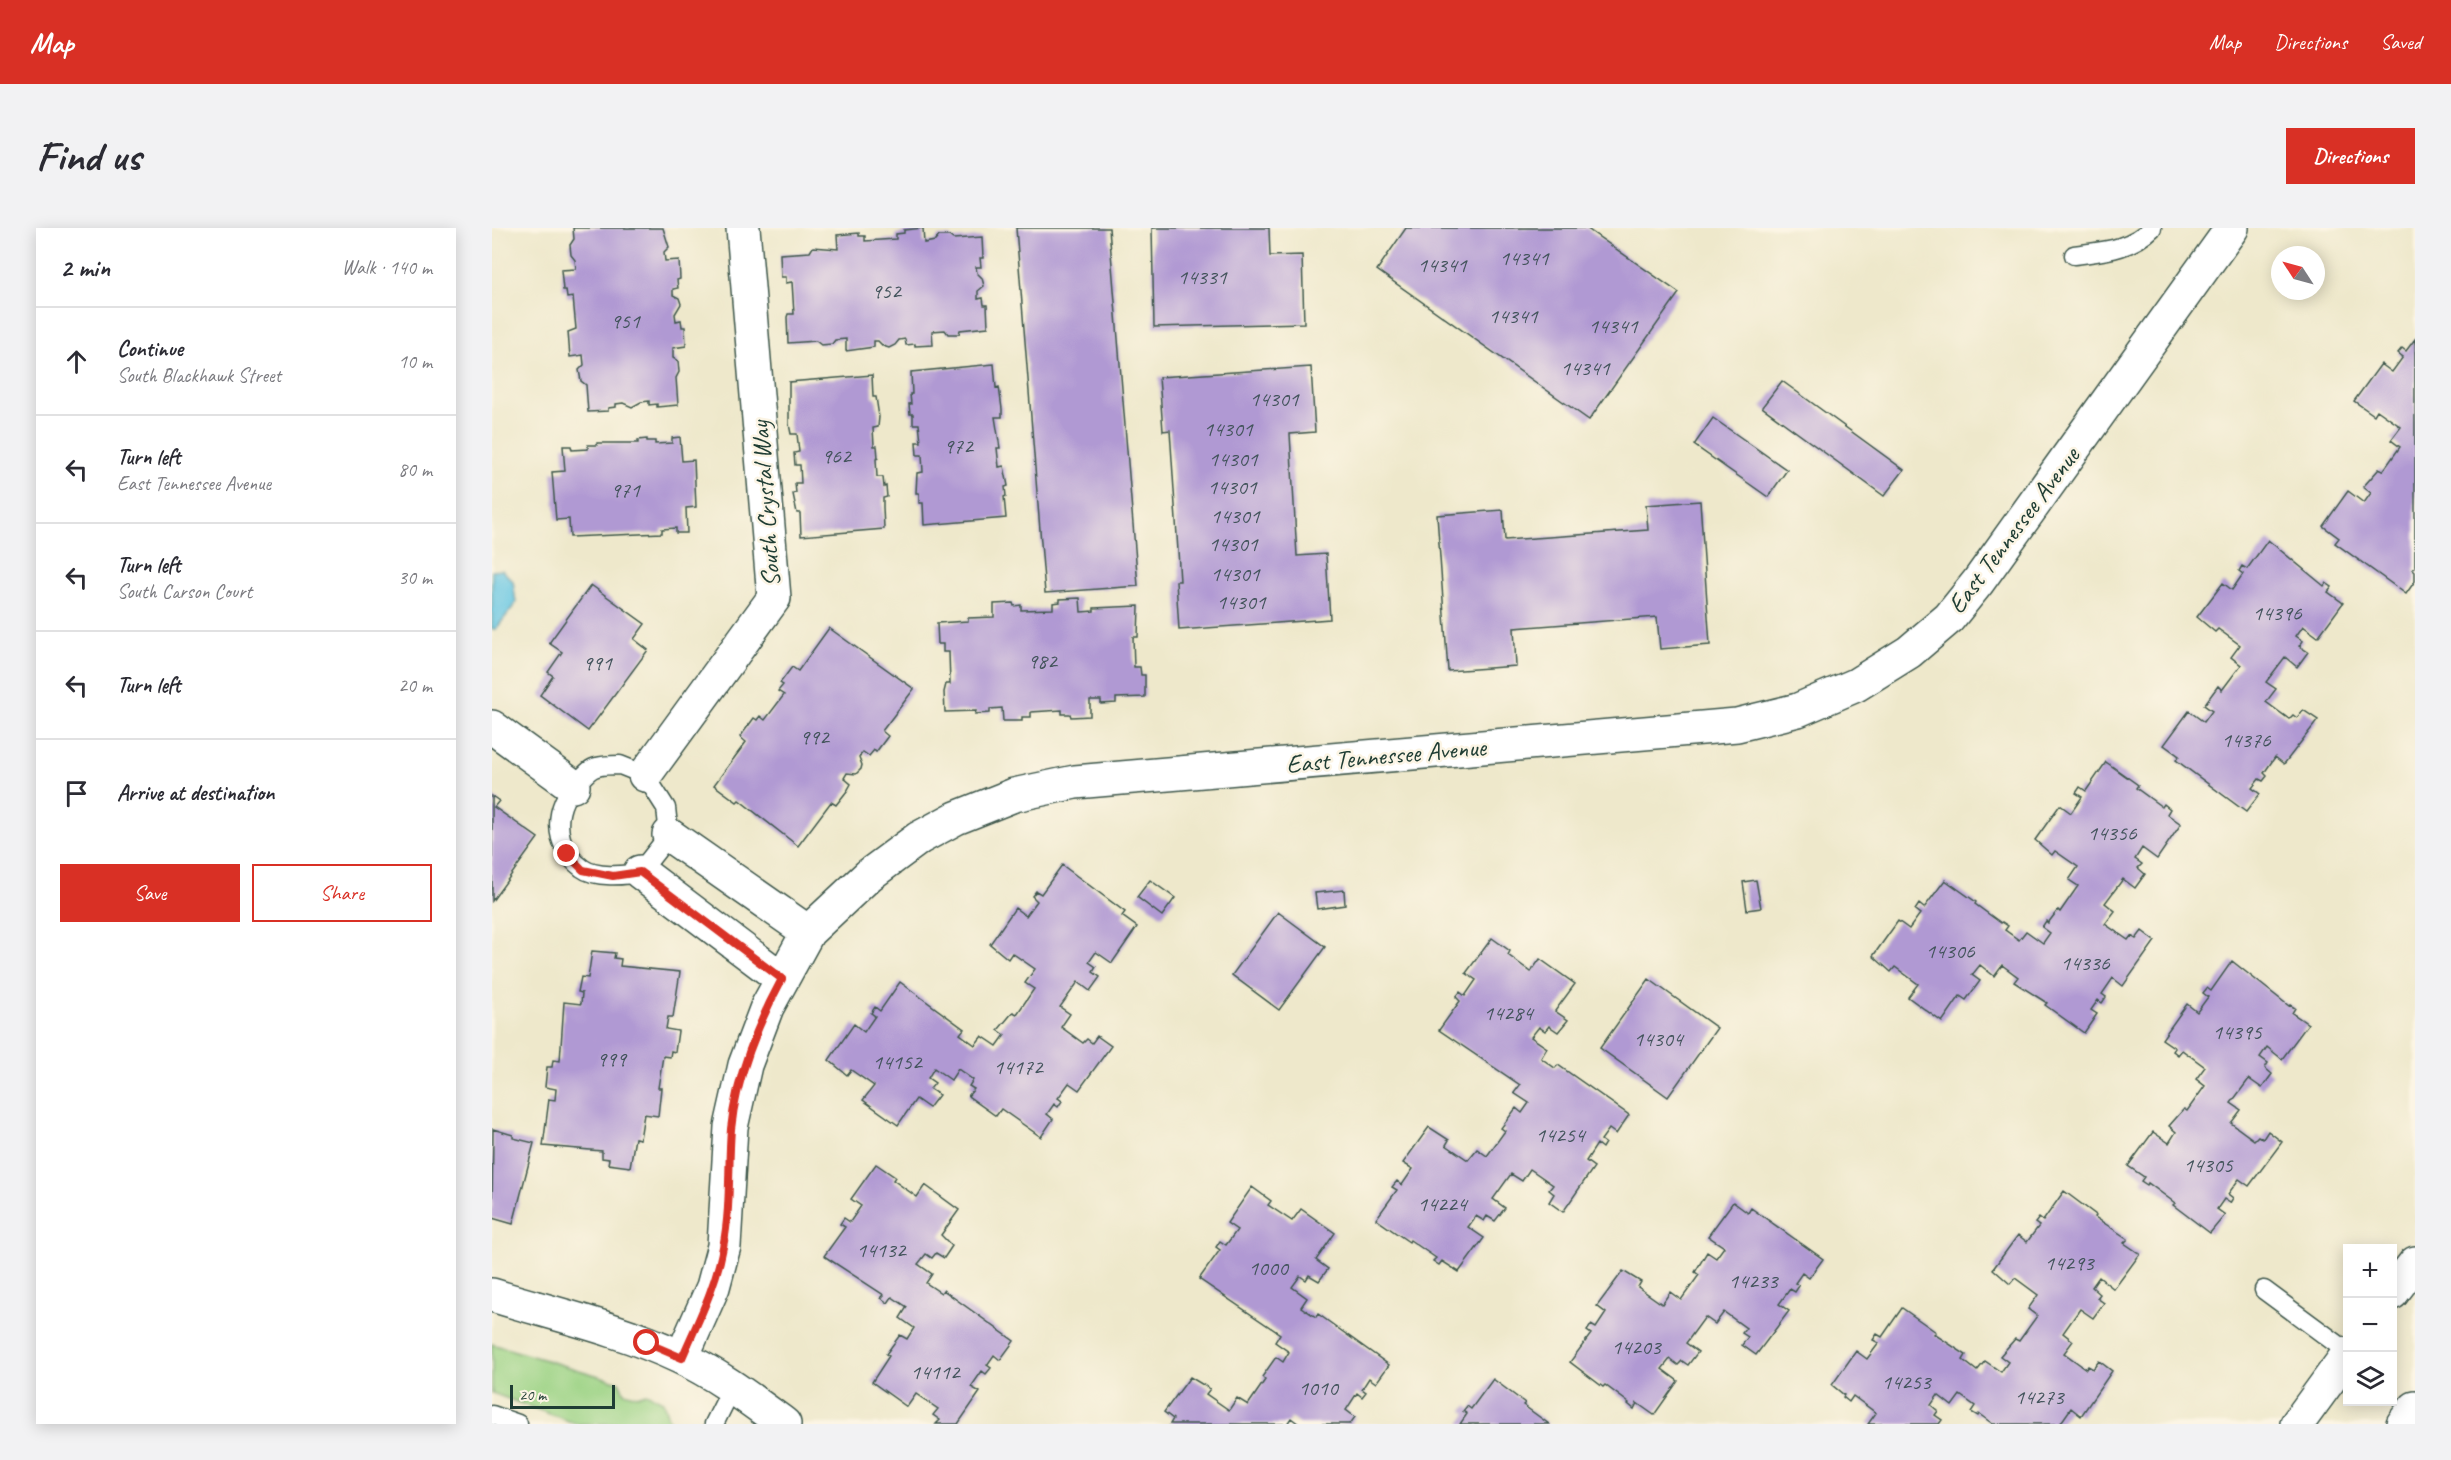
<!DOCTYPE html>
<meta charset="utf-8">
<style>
:root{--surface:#fff;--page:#f2f2f3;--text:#2b2b33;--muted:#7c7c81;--line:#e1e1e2;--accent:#d93025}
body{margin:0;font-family:Caveat,sans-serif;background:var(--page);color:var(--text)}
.controls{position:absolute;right:18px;bottom:18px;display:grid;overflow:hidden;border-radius:0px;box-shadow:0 3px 15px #0003}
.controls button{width:54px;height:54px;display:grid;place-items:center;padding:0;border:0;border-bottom:2px solid var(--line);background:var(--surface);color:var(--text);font:30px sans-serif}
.compass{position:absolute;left:1779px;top:18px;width:54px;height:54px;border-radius:50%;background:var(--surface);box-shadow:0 3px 15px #0003;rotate:306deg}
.scale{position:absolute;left:18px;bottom:15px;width:105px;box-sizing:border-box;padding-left:6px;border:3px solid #1f3d34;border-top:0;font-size:16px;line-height:21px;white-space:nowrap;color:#1f3d34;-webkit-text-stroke:4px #fcf5e5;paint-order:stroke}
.stop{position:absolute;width:18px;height:18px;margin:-14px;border:4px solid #d93025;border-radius:50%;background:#fff}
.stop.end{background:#d93025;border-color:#fff;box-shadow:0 2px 6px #0008}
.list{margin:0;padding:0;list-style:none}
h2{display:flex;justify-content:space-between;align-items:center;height:78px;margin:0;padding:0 24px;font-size:26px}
h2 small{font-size:20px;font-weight:400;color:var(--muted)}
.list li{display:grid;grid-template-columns:39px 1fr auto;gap:18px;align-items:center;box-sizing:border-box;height:108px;padding:0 24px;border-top:2px solid var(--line)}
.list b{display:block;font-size:22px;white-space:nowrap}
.list p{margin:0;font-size:20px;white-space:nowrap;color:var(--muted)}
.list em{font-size:20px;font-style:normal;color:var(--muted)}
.actions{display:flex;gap:12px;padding:18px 24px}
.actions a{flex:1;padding:14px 0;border:2px solid var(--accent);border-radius:0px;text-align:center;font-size:21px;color:var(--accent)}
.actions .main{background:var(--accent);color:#fff}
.icon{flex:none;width:33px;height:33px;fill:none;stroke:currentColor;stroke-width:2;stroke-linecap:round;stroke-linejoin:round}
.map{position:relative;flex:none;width:1923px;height:1196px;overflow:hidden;border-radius:0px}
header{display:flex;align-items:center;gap:36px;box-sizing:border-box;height:84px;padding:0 30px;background:var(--accent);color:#fff}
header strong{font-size:28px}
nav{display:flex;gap:33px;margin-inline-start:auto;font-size:21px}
.intro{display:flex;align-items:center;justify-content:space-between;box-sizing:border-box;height:144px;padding:0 36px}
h1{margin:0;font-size:42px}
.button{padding:15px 27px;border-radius:0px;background:var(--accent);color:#fff;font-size:21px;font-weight:700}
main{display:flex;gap:36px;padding:0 36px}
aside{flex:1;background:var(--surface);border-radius:0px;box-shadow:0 3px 15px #0003}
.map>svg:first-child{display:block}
.green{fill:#9cd385;stroke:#5e885c;stroke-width:1.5}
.water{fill:#65c6e3;stroke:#42828c;stroke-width:1.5}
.building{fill:#b099d3}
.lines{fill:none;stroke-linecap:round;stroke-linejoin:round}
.service-casing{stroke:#3e574b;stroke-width:21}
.minor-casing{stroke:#3e574b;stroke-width:36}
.tertiary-casing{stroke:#3e574b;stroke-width:36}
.primary-casing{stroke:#3e574b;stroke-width:36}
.service{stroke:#fff;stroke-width:18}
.minor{stroke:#fff;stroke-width:33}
.tertiary{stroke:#fff;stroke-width:33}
.primary{stroke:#fff;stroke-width:33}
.route{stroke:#d93025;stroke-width:8}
.labels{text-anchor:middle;stroke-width:5;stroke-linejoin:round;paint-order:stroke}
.number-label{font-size:22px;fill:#43545c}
.street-label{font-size:26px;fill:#1f3d34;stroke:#fcf5e5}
</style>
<header>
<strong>Map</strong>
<nav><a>Map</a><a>Directions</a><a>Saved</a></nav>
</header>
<div class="intro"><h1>Find us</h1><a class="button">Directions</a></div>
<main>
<aside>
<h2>2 min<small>Walk · 140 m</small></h2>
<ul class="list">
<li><svg class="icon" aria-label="ahead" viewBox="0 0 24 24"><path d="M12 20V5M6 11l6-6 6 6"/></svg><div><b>Continue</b><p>South Blackhawk Street</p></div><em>10 m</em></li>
<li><svg class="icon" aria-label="left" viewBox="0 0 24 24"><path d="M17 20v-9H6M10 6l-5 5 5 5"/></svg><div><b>Turn left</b><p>East Tennessee Avenue</p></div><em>80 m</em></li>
<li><svg class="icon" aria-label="left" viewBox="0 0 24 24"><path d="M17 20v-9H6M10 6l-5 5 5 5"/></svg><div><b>Turn left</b><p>South Carson Court</p></div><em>30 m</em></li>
<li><svg class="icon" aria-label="left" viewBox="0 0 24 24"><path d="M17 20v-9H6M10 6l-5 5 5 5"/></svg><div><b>Turn left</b></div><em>20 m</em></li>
<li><svg class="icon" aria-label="arrive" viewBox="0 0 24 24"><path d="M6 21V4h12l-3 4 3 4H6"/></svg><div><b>Arrive at destination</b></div></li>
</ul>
<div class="actions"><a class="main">Save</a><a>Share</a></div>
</aside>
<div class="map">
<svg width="1923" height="1196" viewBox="0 0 1923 1196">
<rect width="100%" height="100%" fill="#fcf5e5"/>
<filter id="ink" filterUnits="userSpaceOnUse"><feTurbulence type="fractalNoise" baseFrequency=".0167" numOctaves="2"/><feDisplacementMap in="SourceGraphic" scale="12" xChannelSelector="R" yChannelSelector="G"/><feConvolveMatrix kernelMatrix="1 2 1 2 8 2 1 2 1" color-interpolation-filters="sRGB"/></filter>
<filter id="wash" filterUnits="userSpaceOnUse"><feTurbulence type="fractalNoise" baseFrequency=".008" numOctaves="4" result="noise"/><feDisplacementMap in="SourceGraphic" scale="24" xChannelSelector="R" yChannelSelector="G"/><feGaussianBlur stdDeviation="1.35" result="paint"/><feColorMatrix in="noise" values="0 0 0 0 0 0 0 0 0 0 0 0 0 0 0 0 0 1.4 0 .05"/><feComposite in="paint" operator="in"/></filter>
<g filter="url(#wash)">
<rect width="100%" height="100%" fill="#eee8cb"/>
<path class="green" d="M0 1116 127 1154 132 1164 145 1168 154 1165 171 1173 177 1193 182 1195 85 1196 0 1165Z"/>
<path class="water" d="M10 342 21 353 24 375 4 401H0V343Z"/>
<g id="blocks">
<path class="building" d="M81 0H171L177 19 172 24 173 33 187 32 188 51 185 52 186 60 181 61V67L187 70 189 76 183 86 184 93 189 92 190 99H193L194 118 181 120V130L186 133 187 144 184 150 186 177 165 179V176L157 177V173L149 174 140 179 131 175 124 176V179L116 180V183L96 184 94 157 89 153 87 142 92 137 91 127 78 129 76 104 84 101 81 69 75 70 74 62H71L69 42 84 41 83 32 79 27 78 17 82 11Z
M431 0 432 15 443 13 447 8H457L461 11 490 9 491 30H488L489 39H484L485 45 490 50 492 58 486 63V71L491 70 492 77H495L496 99 468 102 467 106H456L453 102 440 103 441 117 423 118V116L414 117 413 111 407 112 403 117 397 120 391 118 386 113H382V119L354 123V111L343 112 340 116 329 117 324 113 296 115 295 89 296 86H302L300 54 294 55V49H289L288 26 318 24 321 19 346 21 345 7 367 5V8H373V13L404 11V6L412 5V2Z
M524 0H617L646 358 553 365Z
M660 0H777L778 28 810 27 812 95 662 99Z
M914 0H1094L1187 65 1097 192 885 42Z
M1923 111V339L1921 342 1923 344V353L1914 366 1843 315 1847 310 1831 298 1856 263 1872 275 1879 265 1871 259 1887 241 1891 243 1908 219 1899 212 1909 199 1885 182 1882 187 1862 173 1889 136 1900 144 1911 129 1906 125 1910 120 1914 123Z
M502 136 504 160 507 159 510 181V189H503L508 220H505L507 239 512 238 516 258 513 259 514 268 512 269 514 290 432 297 431 275H427V265H424L425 245 431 244 430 227H425L424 214H429L427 196H421V186H418L417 176H419L418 166H420L419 144Z
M819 139 823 204 798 206 805 328 834 326 838 391 687 402 684 353H688L678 202 671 203 667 149Z
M380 147 381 169H384L387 189 386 199 381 200 382 218H385L386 230 384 231 385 249H391L392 259 394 258 395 269 391 270V279L392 301 309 308 308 285H305L301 266 304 265 303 255H309L308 237H303L302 225 307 224 305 206H299L297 196V154Z
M1290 153 1412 242 1392 268 1270 179Z
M1221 190 1295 242 1276 269 1202 217Z
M188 209 190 233 202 232 204 279 194 280 195 305H184V300L170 301V305L78 309 77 291 64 292 60 244 73 243 71 218H79L80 222 96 221V217H105V215H146V212L155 211V213H163V216L180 215V210Z
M1208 273 1218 417 1168 421 1165 389 1022 400 1024 438 956 443 945 287 1011 282 1013 312 1156 302 1154 277Z
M1776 312 1832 358 1834 355 1840 359 1836 364 1851 375 1826 409 1811 398 1804 408 1811 413 1807 418 1816 424 1805 439 1793 429 1774 454 1784 461 1774 474 1797 491 1801 487 1805 490 1811 482 1826 492 1792 536 1783 529 1772 545 1775 548 1771 553 1767 551 1760 560 1768 566 1754 584 1684 532 1687 528 1672 517 1697 483 1712 494 1720 483 1712 477 1726 458 1730 462 1749 437 1739 429 1748 417 1726 401 1723 404 1705 389 1731 355 1740 362 1751 346 1747 343 1750 338 1755 341Z
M99 357 153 396 142 411 156 422 96 503 48 467 61 448 56 444 70 424 57 415Z
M588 370 589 384 602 383V380L647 378 646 409H641L642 439H648L649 447H653V469L624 470V475L609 476V472H598V488L579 489 578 486H570V482L539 484V489H530V493H511L510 480 498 481V485L483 486 484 483 453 484 452 464 454 456H458L457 424H451V416H446L445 395 476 393V390L502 389V376L521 375 522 378 529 377V382L561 381V375L568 374V371Z
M337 400 422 461 390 503 396 508 384 524 382 522 377 528 371 524 367 529 370 537 369 541 364 546 355 545 352 550 359 556 355 563 344 577 339 574 306 618 247 572 245 574 222 557 254 514 248 509 262 490 265 492 268 488 273 492 292 467 286 463 291 457 288 455 300 439 306 443Z
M1614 534 1646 557 1644 560 1670 579 1672 576 1678 581 1675 586 1689 596 1665 631 1650 620 1643 631 1650 636 1646 640 1653 646 1643 660 1631 651 1613 675 1623 683 1613 696 1636 712 1639 708 1644 711 1650 703 1663 713 1631 758 1621 750 1610 766 1614 769 1610 775 1606 772 1599 782 1605 786 1592 805 1553 777 1555 775 1522 754 1526 749 1510 737 1502 748 1488 737 1480 747 1488 753 1474 772 1468 768 1450 794 1416 769 1426 756 1403 739 1399 744 1381 728 1406 693 1417 701 1428 686 1423 682 1427 676 1432 680 1453 652 1484 674 1483 676 1509 695 1510 694 1516 698 1513 702 1527 712 1534 703 1551 715 1558 705 1550 699 1554 693 1556 695 1566 682 1568 684 1586 658 1577 652 1586 639 1563 623 1560 627 1543 612 1568 577 1579 585 1590 569 1584 565 1588 559 1594 563Z
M0 568 7 573 2 579 46 610 0 673Z
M570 637 633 684 630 688 645 699 620 735 604 724 597 734 604 739 601 744 608 749 598 763 586 754 568 779 578 786 569 799 591 815 595 811 600 815 605 808 619 818 587 862 577 855 566 870 570 873 566 879 562 876 555 886 561 891 549 909 509 881 504 888 476 868 482 861 477 858 481 852 466 841 459 852 442 840 436 850 443 855 438 861 447 867 437 880 424 871 406 897 371 872 382 858 359 842 355 847 337 832 362 796 372 804 383 788 379 785 383 779 388 783 408 754 472 801 468 806 483 817 490 808 505 818 513 807 506 802 521 784 525 786 542 761 533 755 543 741 520 725 516 731 498 716 523 680 534 688 545 673 540 668 544 663 549 666Z
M658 652 683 670 670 688 645 669Z
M1264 652 1269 680 1255 682 1251 654Z
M852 662 853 677 825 681 823 665Z
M786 684 833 719 787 782 740 747Z
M1000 710 1018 723 1016 727 1039 744 1048 731 1083 756 1063 783 1076 792 1066 804 1057 798 1053 803 1047 799 1039 809 1055 820 1049 830 1063 840 1066 837 1137 887 1124 906 1117 901 1109 912 1113 915 1110 920 1105 916 1094 933 1102 939 1071 984 1057 974 1062 966 1057 962 1061 957 1038 941 1030 953 1019 946 1001 971 1013 980 1003 993 995 988 992 993 984 988 976 999 992 1010 967 1044 950 1033 947 1037 941 1033 944 1030 918 1012 917 1014 884 991 905 962 900 959 905 953 910 957 921 941 911 935 937 899 957 912 954 917 976 932 985 921 995 928 1013 903 1009 900 1024 880 1030 885 1037 875 1022 865 1028 857 947 802 968 773 964 769 968 764 973 768 984 752 974 745Z
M100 723 123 725 122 730 129 731 128 738 188 744 181 789H176L174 801 186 803 183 824 179 823 178 829 171 828 166 860H169L166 888 152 886 148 911 143 910 138 939 116 936 117 931 110 930V923L51 918 57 871 63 872 64 861 53 859 55 839H60L61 832 68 833 72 774 89 776 90 765 86 764 89 749 96 750Z
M1740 733 1797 778 1798 777 1803 780 1800 785 1816 796 1790 831 1775 819 1768 829 1776 835 1773 840 1780 846 1770 860 1757 851 1739 875 1749 882 1739 895 1762 912 1766 908 1771 911 1776 903 1790 914 1757 958 1747 951 1736 966 1741 970 1738 975 1732 971 1725 981 1733 987 1718 1005 1681 977 1683 975 1656 955 1655 957 1649 953 1652 949 1636 938 1661 904 1677 915 1684 904 1677 898 1692 881 1695 883 1713 858 1704 851 1713 839 1690 822 1686 827 1681 823 1683 820 1670 811 1695 776 1705 784 1716 769 1711 765 1715 760 1719 763Z
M1157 751 1225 800 1176 869 1108 820Z
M1 901 21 907V910L42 915 21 996 0 990Z
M384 936 403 949 401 952 425 969 433 957 467 982 449 1007 460 1018 452 1030 444 1025 440 1030 434 1026 426 1036 440 1046 434 1055 449 1065 451 1062 522 1113 508 1132 502 1127 495 1137 499 1140 494 1146 490 1143 479 1159 488 1164 466 1196H444L448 1192 441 1187 446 1181 424 1166 415 1179 380 1154 397 1128 394 1126 408 1107 415 1111 422 1100 408 1090 415 1079 400 1069 396 1075 389 1070 392 1067 332 1028 353 999 348 996 352 990 358 994 369 978 359 971Z
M760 959 779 973 776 977 800 993 809 981 843 1005 824 1032 836 1041 827 1053 817 1047 814 1052 808 1048 800 1059 815 1070 809 1079 824 1089 826 1086 897 1137 884 1155 877 1150 870 1161 874 1164 870 1169 865 1165 854 1182 863 1189 858 1196H807L799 1190 795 1196H678L681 1191 672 1184 698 1149 718 1161 714 1166 737 1182 745 1170 756 1177 773 1152 770 1149 784 1129 791 1134 797 1124 783 1114 788 1106 707 1051 728 1022 724 1019 728 1013 734 1017 745 1002 735 995Z
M1572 963 1604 987 1603 989 1636 1011 1632 1015 1648 1026 1622 1061 1607 1049 1600 1059 1608 1066 1605 1070 1612 1075 1601 1090 1588 1081 1571 1105 1581 1113 1572 1125 1594 1141 1596 1138 1601 1141 1607 1133 1620 1143 1589 1188 1579 1180 1568 1196H1501L1487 1186 1486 1188 1479 1184 1483 1178 1468 1167 1460 1178 1446 1167 1439 1177 1446 1183 1443 1187 1450 1192 1447 1196H1376L1384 1185 1361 1168 1357 1174 1351 1169 1352 1167 1340 1157 1364 1123 1375 1131 1387 1115 1381 1112 1385 1106 1390 1109 1410 1080 1444 1104 1442 1106 1474 1127 1471 1132 1485 1143 1493 1133 1509 1144 1516 1134 1508 1128 1523 1111 1527 1113 1545 1088 1536 1081 1546 1067 1523 1050 1518 1056 1501 1041 1526 1007 1535 1014 1547 998 1543 995 1547 990 1551 993Z
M1241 974 1256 985 1259 980 1331 1031 1317 1050 1310 1045 1303 1055 1307 1058 1303 1064 1298 1061 1287 1076 1297 1083 1264 1127 1250 1117 1256 1109 1250 1105 1254 1100 1232 1084 1223 1096 1213 1089 1194 1115 1206 1124 1196 1137 1190 1133 1186 1137 1178 1131 1170 1141 1186 1153 1162 1187 1145 1175 1142 1181 1136 1176 1137 1175 1113 1157 1111 1159 1078 1134 1099 1106 1095 1103 1099 1097 1104 1100 1114 1085 1105 1078 1131 1043 1149 1054 1146 1059 1170 1076 1178 1064 1189 1072 1207 1047 1203 1044 1215 1024 1224 1030 1232 1019 1216 1008Z
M1001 1151 1033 1175 1031 1177 1057 1196H968L975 1186 971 1183 975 1178 979 1181Z"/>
</g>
</g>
<g filter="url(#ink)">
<use href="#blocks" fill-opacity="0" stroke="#3e574b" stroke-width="1.5"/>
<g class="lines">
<defs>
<path id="service" d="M1582 27C1611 23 1638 22 1660 0
M128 537 153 547 174 580 177 607 148 644C133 648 103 650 90 640 60 618 60 577 87 553 92 548 98 540 105 539 111 537 120 537 128 537Z
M1772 1062 1856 1124
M0 1187 26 1196
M222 1196 240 1160"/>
<path id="minor" d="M0 499 81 558
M153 547 282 370 251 0
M177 607 316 704
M148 644 290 751
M190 1129 221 1059 232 1018 239 899 253 837 275 779 316 704 377 647 427 610 464 590 522 567 583 554 1245 497 1306 482 1364 457 1417 424 1457 390 1486 354 1740 0"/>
<path id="tertiary" d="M0 1067C62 1086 129 1101 188 1129 225 1146 259 1172 292 1196"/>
<path id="primary" d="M1900 1065 1923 1035
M1805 1196 1856 1126
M1911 1196 1923 1180"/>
</defs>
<use href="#service" class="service-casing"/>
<use href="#minor" class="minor-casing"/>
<use href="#tertiary" class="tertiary-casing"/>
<use href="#primary" class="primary-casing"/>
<use href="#service" class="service"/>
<use href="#minor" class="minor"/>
<use href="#tertiary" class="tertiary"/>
<use href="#primary" class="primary"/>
</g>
</g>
<g class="lines" filter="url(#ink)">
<path class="route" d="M75 626 91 642 121 648 148 644 290 751C266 795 244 850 239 901 236 940 239 980 231 1019 224 1058 206 1093 190 1130L155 1115"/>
</g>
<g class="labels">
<g class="number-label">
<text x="1032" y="37">14341</text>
<text x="950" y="44">14341</text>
<text x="710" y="56">14331</text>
<text x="394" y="70">952</text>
<text x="1021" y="95">14341</text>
<text x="133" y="100">951</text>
<text x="1121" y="105">14341</text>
<text x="1093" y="147">14341</text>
<text x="782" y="178">14301</text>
<text x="736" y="208">14301</text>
<text x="466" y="225">972</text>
<text x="344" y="235">962</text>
<text x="741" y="238">14301</text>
<text x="740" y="266">14301</text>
<text x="133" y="269">971</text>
<text x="743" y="295">14301</text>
<text x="741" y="323">14301</text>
<text x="743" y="353">14301</text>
<text x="749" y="381">14301</text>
<text x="1785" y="392">14396</text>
<text x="550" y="440">982</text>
<text x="105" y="442">991</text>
<text x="322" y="516">992</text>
<text x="1754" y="519">14376</text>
<text x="1620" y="612">14356</text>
<text x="1458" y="730">14306</text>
<text x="1593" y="742">14336</text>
<text x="1016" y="792">14284</text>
<text x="1745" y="811">14395</text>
<text x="1166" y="818">14304</text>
<text x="119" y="838">999</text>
<text x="405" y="841">14152</text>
<text x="526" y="846">14172</text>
<text x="1068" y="914">14254</text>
<text x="1716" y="944">14305</text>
<text x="950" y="983">14224</text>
<text x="389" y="1029">14132</text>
<text x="1577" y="1042">14293</text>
<text x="776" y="1047">1000</text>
<text x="1261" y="1060">14233</text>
<text x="1144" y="1126">14203</text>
<text x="443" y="1151">14112</text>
<text x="1414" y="1161">14253</text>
<text x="826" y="1167">1010</text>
<text x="1547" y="1176">14273</text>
</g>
<g class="street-label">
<text transform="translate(273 276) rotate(-94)" y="9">South Crystal Way</text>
<text transform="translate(1521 302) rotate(-53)" y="9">East Tennessee Avenue</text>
<text transform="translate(894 527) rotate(-5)" y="9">East Tennessee Avenue</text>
</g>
</g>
</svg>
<div class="controls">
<button>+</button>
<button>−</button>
<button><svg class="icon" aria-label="layers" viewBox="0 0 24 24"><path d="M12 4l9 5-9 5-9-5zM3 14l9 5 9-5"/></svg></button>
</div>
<svg class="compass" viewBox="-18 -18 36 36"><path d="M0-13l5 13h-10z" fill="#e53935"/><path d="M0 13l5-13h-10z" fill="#7c7c81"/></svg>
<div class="scale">20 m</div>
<div class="stop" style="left:155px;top:1115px"></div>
<div class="stop end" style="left:75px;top:626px"></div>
</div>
</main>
